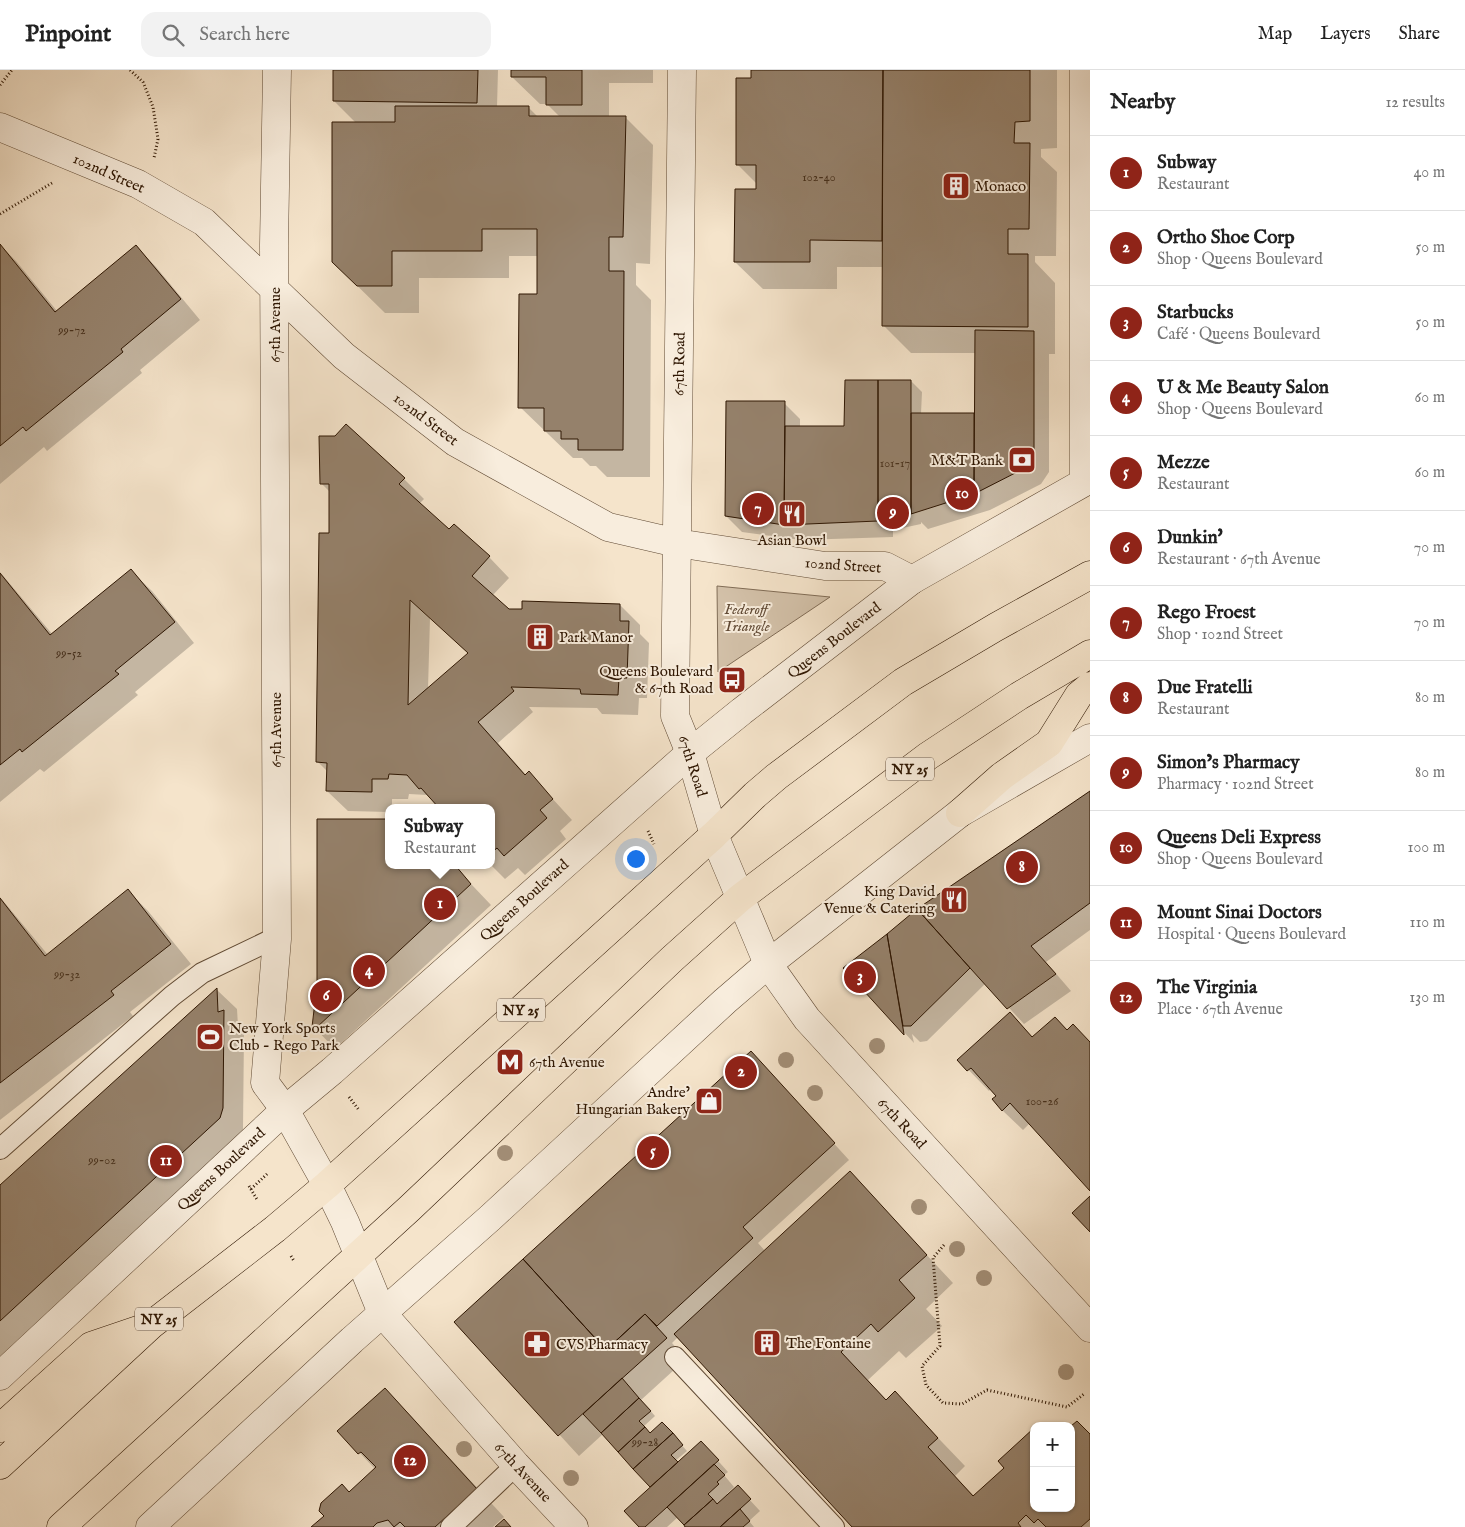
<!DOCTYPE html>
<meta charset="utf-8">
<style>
:root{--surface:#fff;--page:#f2f2f2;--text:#222;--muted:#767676;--line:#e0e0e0;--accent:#8f2418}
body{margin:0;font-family:"IM FELL English",serif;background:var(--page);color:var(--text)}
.controls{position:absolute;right:15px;bottom:15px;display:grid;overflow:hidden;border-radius:10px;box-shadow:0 1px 4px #0004}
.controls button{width:45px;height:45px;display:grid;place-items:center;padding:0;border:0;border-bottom:1px solid var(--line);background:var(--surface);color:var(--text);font:25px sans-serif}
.you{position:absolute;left:635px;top:788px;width:18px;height:18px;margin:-12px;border:4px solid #fff;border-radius:50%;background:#1a73e8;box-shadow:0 0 0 8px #1a73e833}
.badge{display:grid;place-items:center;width:32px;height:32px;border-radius:50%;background:var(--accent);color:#fff;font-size:16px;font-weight:700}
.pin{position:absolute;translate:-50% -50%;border:2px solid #fff;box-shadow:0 1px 5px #0006}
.popup{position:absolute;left:385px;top:734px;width:110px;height:65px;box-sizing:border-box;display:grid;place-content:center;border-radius:10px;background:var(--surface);filter:drop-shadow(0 1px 4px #0005);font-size:16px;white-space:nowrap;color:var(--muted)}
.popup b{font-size:19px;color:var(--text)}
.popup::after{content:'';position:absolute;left:50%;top:100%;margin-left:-10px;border:10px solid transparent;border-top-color:var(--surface)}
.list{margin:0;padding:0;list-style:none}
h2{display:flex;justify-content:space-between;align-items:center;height:65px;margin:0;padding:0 20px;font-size:21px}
h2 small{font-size:16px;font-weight:400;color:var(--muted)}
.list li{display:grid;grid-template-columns:32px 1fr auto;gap:15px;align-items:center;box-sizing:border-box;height:75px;padding:0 20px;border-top:1px solid var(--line)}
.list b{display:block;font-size:19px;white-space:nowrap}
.list p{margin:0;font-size:16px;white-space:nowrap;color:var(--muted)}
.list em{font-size:16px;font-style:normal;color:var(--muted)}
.icon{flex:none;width:28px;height:28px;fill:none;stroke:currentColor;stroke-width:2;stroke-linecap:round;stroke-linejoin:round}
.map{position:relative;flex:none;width:1090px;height:1457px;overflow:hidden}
header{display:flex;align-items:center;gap:30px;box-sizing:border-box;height:70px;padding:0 25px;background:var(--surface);border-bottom:1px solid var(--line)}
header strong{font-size:24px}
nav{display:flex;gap:28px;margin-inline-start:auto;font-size:18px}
.search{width:350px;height:45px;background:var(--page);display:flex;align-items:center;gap:12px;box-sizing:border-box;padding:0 18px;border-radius:15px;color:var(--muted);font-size:19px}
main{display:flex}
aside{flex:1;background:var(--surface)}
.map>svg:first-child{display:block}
.green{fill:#d3c1a9;stroke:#806c56}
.shadow{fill:#0003;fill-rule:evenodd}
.building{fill:#95816b;stroke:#2e1602;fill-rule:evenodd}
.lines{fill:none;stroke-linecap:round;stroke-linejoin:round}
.service-casing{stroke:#604a34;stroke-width:22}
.minor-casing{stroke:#604a34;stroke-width:29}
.tertiary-casing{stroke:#604a34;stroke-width:29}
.primary-casing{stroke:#2e1602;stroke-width:29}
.path{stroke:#2e1602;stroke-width:3;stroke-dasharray:1 2.5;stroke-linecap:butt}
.service{stroke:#f8eddd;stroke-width:20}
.minor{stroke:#f8eddd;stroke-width:28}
.tertiary{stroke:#f8eddd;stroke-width:28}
.primary{stroke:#f5e4cb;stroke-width:28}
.tree{fill:#a38f78}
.labels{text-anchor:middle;stroke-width:4;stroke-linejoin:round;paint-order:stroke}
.number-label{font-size:12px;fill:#48311c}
.shield{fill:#f8eddd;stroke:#6b5644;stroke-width:1}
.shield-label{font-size:14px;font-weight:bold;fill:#2e1602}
.street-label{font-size:15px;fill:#2e1602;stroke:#f8eddd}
.poi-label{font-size:15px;fill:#2e1602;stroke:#f8eddd;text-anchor:start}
.park-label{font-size:15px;font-style:italic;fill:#604934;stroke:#f8eddd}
</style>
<header>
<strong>Pinpoint</strong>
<div class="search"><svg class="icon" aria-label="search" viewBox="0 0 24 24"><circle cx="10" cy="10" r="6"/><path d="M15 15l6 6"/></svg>Search here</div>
<nav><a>Map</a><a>Layers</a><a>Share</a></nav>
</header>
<main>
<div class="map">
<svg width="1090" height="1457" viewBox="0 0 1090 1457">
<rect width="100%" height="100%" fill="#f5e4cb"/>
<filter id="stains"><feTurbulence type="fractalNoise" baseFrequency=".004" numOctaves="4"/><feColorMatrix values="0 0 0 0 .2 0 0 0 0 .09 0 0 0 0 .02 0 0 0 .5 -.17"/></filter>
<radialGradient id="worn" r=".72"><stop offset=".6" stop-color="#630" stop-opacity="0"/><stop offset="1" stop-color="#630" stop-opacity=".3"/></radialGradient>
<path class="green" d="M717 516 830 527 718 602Z"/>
<path class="shadow" d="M334 0H498L497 37 529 38 538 47H560L547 34H540L512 7V0H653V13H609V47H625L653 75 650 194 636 193V215L651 230 650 407H607L596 396H590L582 388H573L520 337 538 225V186H509V208H419V243H385L333 192 356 53 334 31Z
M752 0H1057V78L1041 79V87L1057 102 1056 186H1035V192L1055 213V284H1049V402L1041 414 990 440 928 459 921 452V454L893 460V467L801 470 742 462 726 446 784 333 800 349V357H846L911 311 922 322 921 344 975 345 976 283H911L883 255V197H837V219H763L735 192 757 120V114L737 94 752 10Z
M0 175 16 191 57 241 136 176 156 197 200 250 140 300 142 303 47 381 44 377 0 414Z
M404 409 424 429 419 434 449 461 489 487 509 508 492 526 509 541 620 535 640 555V564L649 573 647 628H639L638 645 602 644 597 638 529 637 533 642 498 673 526 705 529 703 572 750 560 761 566 769 525 805 518 798 505 809 491 795V738H440L427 725 409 724 408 729H392V738H389V742L348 741 327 721 328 702 318 692 331 464V423L321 413ZM430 548 469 584 428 619Z
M131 501 152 521 194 573 135 622 138 625 44 702 40 699 0 732V502L53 565Z
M1090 722V860L1046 892 1071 921 1024 954 986 913 927 971 920 972 912 964 914 973 845 898 918 840Z
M389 795H453L491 835 337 977H333L313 956Z
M128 821 148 841 191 894 130 942 133 946 0 1050V827L48 885Z
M217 920 237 939 238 956 244 962 243 1059 240 1069 0 1290V1117Z
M1010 944 1034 968 1067 961 1090 972V1119L1030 1053 1023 1060 1002 1040 998 1026 991 1018 989 1021 959 990Z
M766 999 849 1090 758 1173 765 1181 850 1103 953 1213 926 1239 942 1256 906 1288 899 1281 868 1310 887 1331 895 1323 965 1396 955 1406 975 1427 1034 1438H1071L1090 1365V1457H853L678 1267 672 1273 686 1289 641 1330 655 1346 643 1357 650 1365 667 1359 687 1381 675 1391 678 1394 712 1384 728 1402 724 1405 734 1417 727 1424 728 1426 748 1428 760 1441 749 1451 754 1457H687L678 1447 667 1457H641L652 1418 603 1364 579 1386 456 1252Z
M385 1319 412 1347 504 1447 493 1457H313L375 1399 339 1361Z"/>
<path class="building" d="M333 0H478L477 33 333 31Z
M511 0H582V35H546V7H511Z
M751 0H883L882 171 810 170V192H734L735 119H756V95H736V8H751Z
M883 0H1030V51L1015 52 1014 73H1030L1029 159H1008V184H1028V257L882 256Z
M395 36H529V46H626L623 167H609V201H624L623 380H578V369H561V361H544V338H518L519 224H537V159H482V181H392V216H357L332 192V52H395Z
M0 174 55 242 136 175 181 229 121 279 123 282 26 361 23 357 0 376Z
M975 260 1034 261V380L1033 388 1025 398 974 424Z
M845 310H878V451L784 455 785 356H844Z
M878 310H911V444L878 451Z
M726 331H785L784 455 725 446Z
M911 343H974V424L911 444Z
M346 354 405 408 399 414 449 459 454 454 490 486 472 506 509 539H522V531L620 534V551H629L627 608H619L618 625 581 624 580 619 511 617 514 621 478 652 525 705 529 701 553 729 540 740 547 748 504 786 497 778 491 783V738H439L421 718 419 719 407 705 389 704 388 709H372V722L326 721 327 693 316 692 319 463H329V414H320L319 366H335ZM410 530 468 583 408 635Z
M131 499 175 552 115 601 119 604 22 682 20 679 0 695V503L50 565Z
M1090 721V833L1031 876 1056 904 1007 939 917 839Z
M317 749H389V795H455L471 814 316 958 312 957 317 915Z
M128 819 171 874 111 921 114 925 0 1013V828L45 886Z
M917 839 970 898 911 956H903L887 864Z
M887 864 904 964V965L843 898Z
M217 918 218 942 224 940 223 1038 220 1048 0 1251V1115Z
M1010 942 1032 967 1055 947 1067 960 1073 954 1090 972V1121L1010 1033 1002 1041 992 1029 996 1026 971 998 967 1001 957 990Z
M751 981 835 1073 743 1157 753 1168 657 1256 645 1244 606 1280 523 1189Z
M850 1101 927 1185 899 1210 915 1228 878 1262 871 1254 841 1282 886 1330 895 1321 938 1368 928 1377 973 1426 1004 1398 998 1391 1034 1358V1438H1071V1356L1077 1351 1090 1364V1449L1081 1457H1046L1038 1449 1034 1453 1026 1445 1018 1453 1021 1457H852L674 1264Z
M1090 1126V1162L1072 1143Z
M523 1189 606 1280 645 1244 667 1268 558 1366 454 1252Z
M622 1308 639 1328 601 1363 583 1344Z
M385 1318 477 1419 435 1457H405L400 1452 394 1457 388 1450 377 1453 373 1457H311L324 1446 319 1441 321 1433 342 1414 349 1422 376 1397 361 1382 358 1384 337 1361Z
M639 1328 651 1341 639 1351 645 1357 618 1382 601 1363Z
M662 1352 673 1363 633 1399 618 1382 645 1357 650 1363Z
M673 1363 683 1375 671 1385 678 1392 650 1417 633 1399Z
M701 1371 719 1390 645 1457H639L624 1441Z
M714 1394 725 1405 717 1412 719 1414 708 1424 713 1429 684 1455 667 1437Z
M738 1415 751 1429 720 1457H685L684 1455 713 1429 717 1434Z
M740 1439 750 1451 743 1457H720Z
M504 1449 511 1457H495Z"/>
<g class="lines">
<defs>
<path id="service" d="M0 1079 172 926 202 903 277 867
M675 1287 834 1457
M451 1457 516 1395"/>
<path id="minor" d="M277 0 274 175 277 869 265 1013 285 1040 327 1115 345 1152 382 1243 516 1395 574 1457
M682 0 675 646 690 683 714 765 768 894 807 949 1090 1258
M0 57 138 114 204 152 344 286 455 372 608 457 677 473 825 496H885L912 510
M1084 412V0"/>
<path id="tertiary" d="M0 1306 285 1040 332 1001 690 683 742 641 912 510 1090 409
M150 1457 352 1270 490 1148 725 931 768 894 960 743 1090 668"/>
<path id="primary" d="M960 743 1002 706 1049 673 1079 625 1090 616
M0 1358 91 1276 141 1259
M0 1395 151 1255 275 1159 327 1115 714 765 755 725 776 707 903 612 996 557 1090 505
M61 1457 410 1138 672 889 740 828 928 686 1019 626 1090 584"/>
</defs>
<use href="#service" class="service-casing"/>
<use href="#minor" class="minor-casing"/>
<use href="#tertiary" class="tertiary-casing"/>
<use href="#primary" class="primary-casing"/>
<path class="path" d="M130 0 143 12 153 37 158 69 154 88
M0 15 12 0
M0 144 52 113
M648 761 654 774
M349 1027 359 1040
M249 1116 258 1131
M251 1119 267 1104
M944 1175 933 1188 940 1276 922 1296 926 1315 943 1333 962 1334 987 1320 1067 1337 1084 1324
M291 1186 294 1191"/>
<use href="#service" class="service"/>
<use href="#minor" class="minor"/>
<use href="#tertiary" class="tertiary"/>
<use href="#primary" class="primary"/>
</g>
<g class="tree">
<circle cx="877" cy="976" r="8"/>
<circle cx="786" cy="990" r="8"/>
<circle cx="815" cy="1023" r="8"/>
<circle cx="505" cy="1083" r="8"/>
<circle cx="919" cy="1137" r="8"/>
<circle cx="957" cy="1179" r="8"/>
<circle cx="984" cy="1208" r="8"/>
<circle cx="1066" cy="1302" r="8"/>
<circle cx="464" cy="1379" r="8"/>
<circle cx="571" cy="1408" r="8"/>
</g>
<defs>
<symbol id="building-square" viewBox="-11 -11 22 22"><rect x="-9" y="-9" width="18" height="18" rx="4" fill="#8f2418" stroke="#f8eddd"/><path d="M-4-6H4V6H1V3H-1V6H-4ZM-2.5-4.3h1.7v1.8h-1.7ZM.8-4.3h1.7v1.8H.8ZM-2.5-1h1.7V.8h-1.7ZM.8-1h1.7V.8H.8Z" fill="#fff"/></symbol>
<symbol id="bank-square" viewBox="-11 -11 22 22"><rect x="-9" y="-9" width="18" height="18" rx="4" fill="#8f2418" stroke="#f8eddd"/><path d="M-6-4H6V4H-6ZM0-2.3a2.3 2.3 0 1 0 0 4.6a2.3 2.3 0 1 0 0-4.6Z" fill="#fff"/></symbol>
<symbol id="restaurant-square" viewBox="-11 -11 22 22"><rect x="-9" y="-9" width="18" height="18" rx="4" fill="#8f2418" stroke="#f8eddd"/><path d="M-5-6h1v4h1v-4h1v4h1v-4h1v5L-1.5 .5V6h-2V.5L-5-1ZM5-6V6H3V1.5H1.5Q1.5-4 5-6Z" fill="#fff"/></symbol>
<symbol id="bus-square" viewBox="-11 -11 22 22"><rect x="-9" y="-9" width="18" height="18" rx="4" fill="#8f2418" stroke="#f8eddd"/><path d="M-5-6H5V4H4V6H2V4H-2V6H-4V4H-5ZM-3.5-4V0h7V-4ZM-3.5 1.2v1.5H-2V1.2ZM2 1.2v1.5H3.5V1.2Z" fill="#fff"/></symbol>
<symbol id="stadium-square" viewBox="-11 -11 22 22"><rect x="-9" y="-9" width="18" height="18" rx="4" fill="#8f2418" stroke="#f8eddd"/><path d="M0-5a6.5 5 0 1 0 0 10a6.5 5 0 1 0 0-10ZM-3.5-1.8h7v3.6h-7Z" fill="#fff"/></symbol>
<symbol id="metro-square" viewBox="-11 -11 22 22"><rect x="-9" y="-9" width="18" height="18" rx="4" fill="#8f2418" stroke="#f8eddd"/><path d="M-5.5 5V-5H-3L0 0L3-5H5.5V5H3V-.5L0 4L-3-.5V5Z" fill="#fff"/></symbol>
<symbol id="shop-square" viewBox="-11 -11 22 22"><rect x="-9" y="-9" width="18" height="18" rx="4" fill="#8f2418" stroke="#f8eddd"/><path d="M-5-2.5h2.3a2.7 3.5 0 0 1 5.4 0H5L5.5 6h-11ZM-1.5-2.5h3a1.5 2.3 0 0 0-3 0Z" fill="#fff"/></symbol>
<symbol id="pharmacy-square" viewBox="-11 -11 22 22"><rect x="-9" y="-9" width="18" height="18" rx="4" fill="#8f2418" stroke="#f8eddd"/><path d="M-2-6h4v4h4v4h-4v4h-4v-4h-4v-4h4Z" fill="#fff"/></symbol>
</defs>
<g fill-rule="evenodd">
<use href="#building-square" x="940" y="100" width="32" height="32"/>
<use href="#bank-square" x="1006" y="374" width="32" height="32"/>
<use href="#restaurant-square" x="776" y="428" width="32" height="32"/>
<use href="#building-square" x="524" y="551" width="32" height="32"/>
<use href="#bus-square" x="716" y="594" width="32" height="32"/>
<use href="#restaurant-square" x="938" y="814" width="32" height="32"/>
<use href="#stadium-square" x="194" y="951" width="32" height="32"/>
<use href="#metro-square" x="494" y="976" width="32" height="32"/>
<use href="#shop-square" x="693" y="1015" width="32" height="32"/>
<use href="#building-square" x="751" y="1257" width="32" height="32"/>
<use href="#pharmacy-square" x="521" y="1258" width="32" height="32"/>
</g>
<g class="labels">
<g class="number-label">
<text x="819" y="111">102-40</text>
<text x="72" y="264">99-72</text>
<text x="895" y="397">101-17</text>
<text x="69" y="587">99-52</text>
<text x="67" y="908">99-32</text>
<text x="1042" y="1035">100-26</text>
<text x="102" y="1094">99-02</text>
<text x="645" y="1376">99-28</text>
</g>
<g class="shield">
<rect x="886" y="687.5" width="48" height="23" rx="4"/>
<rect x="497" y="928.5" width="48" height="23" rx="4"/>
<rect x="135" y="1237.5" width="48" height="23" rx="4"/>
</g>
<g class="shield-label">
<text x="910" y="704">NY 25</text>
<text x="521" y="945">NY 25</text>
<text x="159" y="1254">NY 25</text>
</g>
<g class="street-label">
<text transform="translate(109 103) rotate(24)" y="5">102nd Street</text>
<text transform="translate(275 255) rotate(-90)" y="5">67th Avenue</text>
<text transform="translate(679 294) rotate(-89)" y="5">67th Road</text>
<text transform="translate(426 349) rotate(37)" y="5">102nd Street</text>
<text transform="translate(843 495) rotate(4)" y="5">102nd Street</text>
<text transform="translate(834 570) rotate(-38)" y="5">Queens Boulevard</text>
<text transform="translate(276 660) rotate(-90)" y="5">67th Avenue</text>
<text transform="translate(693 696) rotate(72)" y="5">67th Road</text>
<text transform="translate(524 830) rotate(-42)" y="5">Queens Boulevard</text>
<text transform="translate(902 1053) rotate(47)" y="5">67th Road</text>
<text transform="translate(221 1099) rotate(-43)" y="5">Queens Boulevard</text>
<text transform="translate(523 1402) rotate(47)" y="5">67th Avenue</text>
</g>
<g class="poi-label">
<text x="975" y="121">Monaco</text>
<text x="1003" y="395" text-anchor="end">M&amp;T Bank</text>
<text x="792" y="475" text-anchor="middle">Asian Bowl</text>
<text x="559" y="572">Park Manor</text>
<text x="713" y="606" text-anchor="end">Queens Boulevard<tspan x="713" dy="17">&amp; 67th Road</tspan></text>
<text x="935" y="826" text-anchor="end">King David<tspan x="935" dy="17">Venue &amp; Catering</tspan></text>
<text x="229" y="963">New York Sports<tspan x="229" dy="17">Club - Rego Park</tspan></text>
<text x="529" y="997">67th Avenue</text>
<text x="690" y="1027" text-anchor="end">Andre’<tspan x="690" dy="17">Hungarian Bakery</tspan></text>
<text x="786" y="1278">The Fontaine</text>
<text x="556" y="1279">CVS Pharmacy</text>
</g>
<g class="park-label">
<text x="746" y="544">Federoff<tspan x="746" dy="17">Triangle</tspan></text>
</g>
</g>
<rect width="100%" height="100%" filter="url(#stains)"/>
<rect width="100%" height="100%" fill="url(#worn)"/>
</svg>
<div class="controls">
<button>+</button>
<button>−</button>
</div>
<div class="you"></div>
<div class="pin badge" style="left:440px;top:834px">1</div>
<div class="popup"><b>Subway</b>Restaurant</div>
<div class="pin badge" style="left:741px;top:1002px">2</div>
<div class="pin badge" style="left:860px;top:907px">3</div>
<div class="pin badge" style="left:369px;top:901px">4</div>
<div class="pin badge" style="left:653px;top:1082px">5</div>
<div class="pin badge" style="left:326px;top:926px">6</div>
<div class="pin badge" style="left:758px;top:439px">7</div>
<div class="pin badge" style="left:1022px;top:797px">8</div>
<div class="pin badge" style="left:893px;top:443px">9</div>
<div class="pin badge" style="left:962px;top:424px">10</div>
<div class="pin badge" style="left:166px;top:1091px">11</div>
<div class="pin badge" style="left:410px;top:1391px">12</div>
</div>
<aside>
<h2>Nearby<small>12 results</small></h2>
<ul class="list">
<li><span class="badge">1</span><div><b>Subway</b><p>Restaurant</p></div><em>40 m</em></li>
<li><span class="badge">2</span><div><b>Ortho Shoe Corp</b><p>Shop · Queens Boulevard</p></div><em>50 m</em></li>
<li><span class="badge">3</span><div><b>Starbucks</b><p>Café · Queens Boulevard</p></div><em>50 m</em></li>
<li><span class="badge">4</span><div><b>U &amp; Me Beauty Salon</b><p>Shop · Queens Boulevard</p></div><em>60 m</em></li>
<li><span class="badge">5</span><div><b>Mezze</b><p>Restaurant</p></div><em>60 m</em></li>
<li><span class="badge">6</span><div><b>Dunkin'</b><p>Restaurant · 67th Avenue</p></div><em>70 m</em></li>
<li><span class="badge">7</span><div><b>Rego Froest</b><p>Shop · 102nd Street</p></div><em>70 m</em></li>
<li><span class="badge">8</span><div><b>Due Fratelli</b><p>Restaurant</p></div><em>80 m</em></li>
<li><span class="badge">9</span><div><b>Simon’s Pharmacy</b><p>Pharmacy · 102nd Street</p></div><em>80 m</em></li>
<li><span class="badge">10</span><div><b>Queens Deli Express</b><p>Shop · Queens Boulevard</p></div><em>100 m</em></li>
<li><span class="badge">11</span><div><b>Mount Sinai Doctors</b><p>Hospital · Queens Boulevard</p></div><em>110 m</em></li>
<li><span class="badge">12</span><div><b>The Virginia</b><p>Place · 67th Avenue</p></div><em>130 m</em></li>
</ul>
</aside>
</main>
